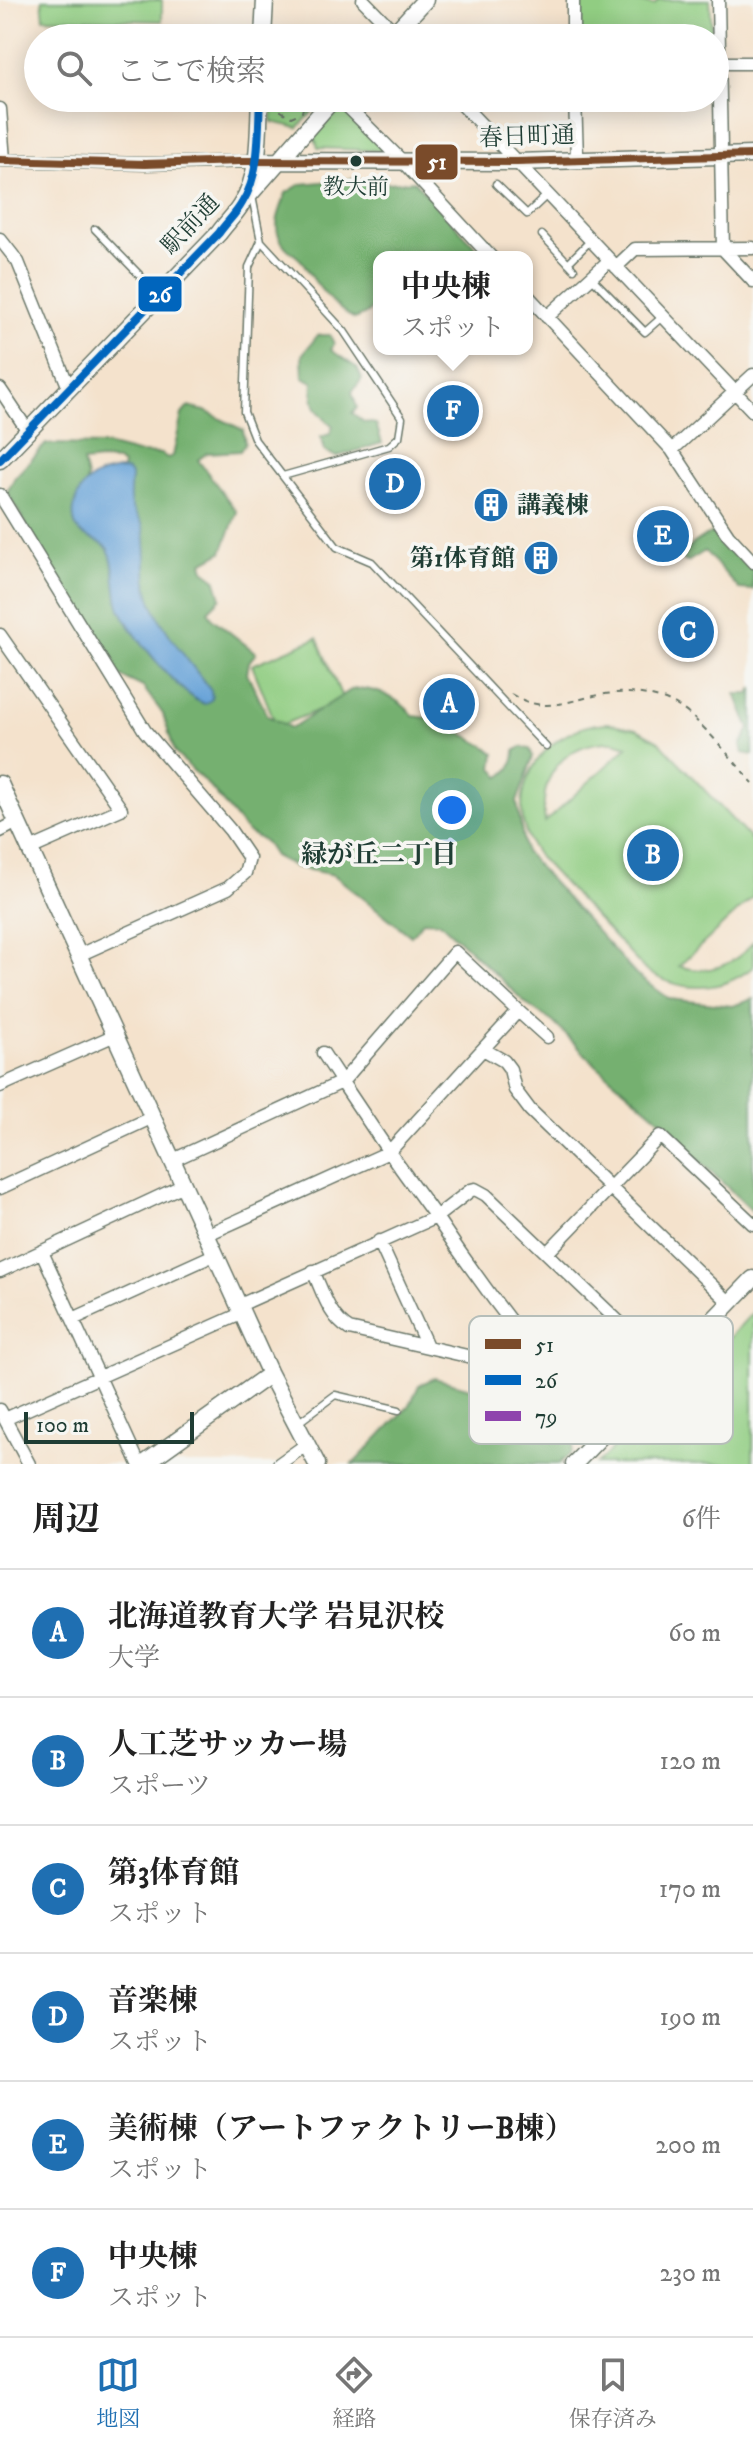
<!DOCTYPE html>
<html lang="ja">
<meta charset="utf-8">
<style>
:root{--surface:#fff;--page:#f6f6f6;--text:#222;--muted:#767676;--line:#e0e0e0;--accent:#1f6fb2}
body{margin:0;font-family:"IM FELL DW Pica","Noto Serif JP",serif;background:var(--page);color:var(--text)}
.scale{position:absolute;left:24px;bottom:20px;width:170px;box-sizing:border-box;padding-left:8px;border:4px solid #1f3d34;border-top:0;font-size:22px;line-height:28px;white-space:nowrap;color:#1f3d34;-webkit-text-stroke:6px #f6f6f2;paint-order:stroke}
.you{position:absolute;left:452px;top:810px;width:28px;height:28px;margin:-20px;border:6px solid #fff;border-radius:50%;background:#1a73e8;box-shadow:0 0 0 12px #1a73e833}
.badge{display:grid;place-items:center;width:52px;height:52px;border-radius:50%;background:var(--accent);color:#fff;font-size:26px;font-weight:700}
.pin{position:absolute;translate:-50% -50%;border:4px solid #fff;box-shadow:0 2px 8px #0006}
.popup{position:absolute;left:373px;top:251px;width:160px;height:104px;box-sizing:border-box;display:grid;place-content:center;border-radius:16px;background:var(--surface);filter:drop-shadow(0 2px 6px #0005);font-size:26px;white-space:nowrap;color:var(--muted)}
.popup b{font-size:30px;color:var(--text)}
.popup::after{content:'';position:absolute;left:50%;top:100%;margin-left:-16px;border:16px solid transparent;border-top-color:var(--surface)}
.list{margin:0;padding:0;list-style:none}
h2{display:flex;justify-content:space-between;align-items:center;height:104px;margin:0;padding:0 32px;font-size:34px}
h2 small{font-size:26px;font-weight:400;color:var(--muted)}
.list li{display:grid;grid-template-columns:52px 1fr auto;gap:24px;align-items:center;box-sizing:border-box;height:128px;padding:0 32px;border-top:2px solid var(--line)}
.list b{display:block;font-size:30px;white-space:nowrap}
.list p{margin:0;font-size:26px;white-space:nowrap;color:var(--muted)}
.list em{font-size:26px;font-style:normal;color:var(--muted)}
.icon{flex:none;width:44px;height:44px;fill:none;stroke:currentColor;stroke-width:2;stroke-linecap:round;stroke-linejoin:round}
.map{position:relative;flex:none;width:753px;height:1464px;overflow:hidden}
.search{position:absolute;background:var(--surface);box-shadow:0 4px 20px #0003;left:24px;right:24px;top:24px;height:88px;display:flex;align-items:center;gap:20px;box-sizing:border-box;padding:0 28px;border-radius:44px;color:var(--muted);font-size:30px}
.sheet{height:872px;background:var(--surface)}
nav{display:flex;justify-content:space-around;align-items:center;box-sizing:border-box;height:112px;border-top:2px solid var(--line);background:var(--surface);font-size:22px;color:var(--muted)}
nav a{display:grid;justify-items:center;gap:4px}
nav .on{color:var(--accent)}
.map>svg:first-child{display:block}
.green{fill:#91cd82;stroke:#58855b;stroke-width:2;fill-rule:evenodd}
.forest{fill:#74b070;stroke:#4a7652;stroke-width:2;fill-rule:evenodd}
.water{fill:#68a3d8;stroke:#447086;stroke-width:2}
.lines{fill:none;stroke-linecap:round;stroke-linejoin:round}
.lane-casing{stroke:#6a7769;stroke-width:9}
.street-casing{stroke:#6a7769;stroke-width:15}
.secondary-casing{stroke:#6a7769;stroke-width:19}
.path{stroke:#6a7769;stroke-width:2;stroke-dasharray:6 6;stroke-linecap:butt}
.lane{stroke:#fff;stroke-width:6}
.street{stroke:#fff;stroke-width:12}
.secondary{stroke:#fff;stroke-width:16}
.bus-1-casing{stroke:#f6f6f2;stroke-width:14}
.bus-2-casing{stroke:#f6f6f2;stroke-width:14}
.bus-1{stroke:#7a4b2a;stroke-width:8}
.bus-2{stroke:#0065bd;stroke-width:8}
.bus-dot{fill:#1f3d34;stroke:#f6f6f2;stroke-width:3}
.labels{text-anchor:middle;stroke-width:7;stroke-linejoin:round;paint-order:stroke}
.bus-label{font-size:22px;fill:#1f3d34;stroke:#f6f6f2}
.street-label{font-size:24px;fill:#1f3d34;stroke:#f6f6f2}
.poi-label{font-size:24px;font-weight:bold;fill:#1f3d34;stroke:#f6f6f2;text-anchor:start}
.neighbourhood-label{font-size:26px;font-weight:bold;fill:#1f3d34;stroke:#f6f6f2}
.key{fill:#f6f6f2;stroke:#b6beb9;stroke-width:2}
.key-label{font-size:22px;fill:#1f3d34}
.line-badge{stroke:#f6f6f2;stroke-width:3}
.badge-label{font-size:22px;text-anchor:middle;font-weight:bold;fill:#fff}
</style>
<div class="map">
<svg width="753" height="1464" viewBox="0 0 753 1464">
<rect width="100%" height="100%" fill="#f6f6f2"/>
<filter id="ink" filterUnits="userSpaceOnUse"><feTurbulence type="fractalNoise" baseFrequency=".0125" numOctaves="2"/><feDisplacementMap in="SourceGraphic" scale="16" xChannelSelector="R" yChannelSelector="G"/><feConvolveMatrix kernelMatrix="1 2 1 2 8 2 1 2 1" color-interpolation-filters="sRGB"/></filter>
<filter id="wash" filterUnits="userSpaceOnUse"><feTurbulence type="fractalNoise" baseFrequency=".006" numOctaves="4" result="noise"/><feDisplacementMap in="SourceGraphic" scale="32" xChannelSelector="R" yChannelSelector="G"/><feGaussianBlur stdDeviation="1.8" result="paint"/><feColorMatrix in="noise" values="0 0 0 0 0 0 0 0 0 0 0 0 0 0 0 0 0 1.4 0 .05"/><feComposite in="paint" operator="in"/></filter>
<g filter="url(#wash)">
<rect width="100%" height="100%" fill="#f4e2cc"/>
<path class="green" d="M42 0H162V21L44 18Z
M578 0H620L654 5 659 0H710L712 38H579Z
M273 98H325L298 128 272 122Z
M341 106 388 151 318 148 314 135Z
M317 638 343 700 277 727 252 665Z
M607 723 637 729 659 741 753 842V897L679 966C707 976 735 965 753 942V967C720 994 681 992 646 971L538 856C497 800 540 726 607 723ZM614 742 628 746 545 822C538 775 565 741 614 742Z
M753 1312V1464H597L657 1405 672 1399Z"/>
<path class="forest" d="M352 179 388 183 414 181 485 257H439L425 253 423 257H379V302L366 314 355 319C333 307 316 285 304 264 298 254 284 251 279 236 273 223 282 207 286 193L301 184Z
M318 335H330L334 344 331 350 357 368 362 379 352 392 357 408 352 413 364 422 376 424 382 443 336 457 325 451 321 437 330 434 333 426C316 412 311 405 313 382L303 377 302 355Z
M188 407 205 411 243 430 245 443 240 451 207 453 198 460 237 512 222 552 202 563 204 570 215 578 221 598 208 611 213 619 256 653 249 662 247 674 268 716 291 728 351 690C372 685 401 699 413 716L437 719 488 748 495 754 493 768 500 777C510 771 515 763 515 751L521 747 530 749 533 757 517 802 525 852 636 975 670 999 732 1006 753 999V1212L676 1138 661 1120 596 1065 553 1022 529 1006 440 922 423 921 411 936 334 875 295 867 274 856 265 842 246 831 211 788 175 753 163 714 143 687 112 672 7 492 15 477 46 444 106 445 137 453 162 454 167 458 173 456 182 414ZM101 460 117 461 123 465 121 475 150 610 101 539 82 504 87 477 83 462Z
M715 532 734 548 753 570V590L739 589 705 551 687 562 683 560C687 545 701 537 715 532Z
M753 688V755L743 753 741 745 750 729 736 694H750Z
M434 1378 511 1399C522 1405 531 1411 533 1423L568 1430 574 1441 572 1452 559 1464H353L410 1405 419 1385Z"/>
<path class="water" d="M118 470 127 471 131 475C131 487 127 501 134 512 137 518 142 520 143 527 148 548 144 570 148 590 155 623 191 663 211 691L212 699 205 704C181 697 130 632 120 609 113 591 117 566 108 549 102 540 89 540 82 534 66 521 75 491 90 480 98 474 108 472 118 470Z"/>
</g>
<g filter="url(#ink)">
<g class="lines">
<defs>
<path id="lane" d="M496 184 527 214 548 194
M252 196 261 241 344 331 402 418 399 437 389 446 283 476
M95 229 158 294
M542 235 574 269
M261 241 249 267 244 412 255 440 337 547 372 562 546 747
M568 263 591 240
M591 277 645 332 662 317
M299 1422 335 1395 399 1410"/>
<path id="street" d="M363 0 400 38
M573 0V38
M718 0 723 249 753 281
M715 63H753
M339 98 403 162 491 257
M456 98 753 411
M575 98 577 158
M0 109 4 160
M0 160 145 164 255 161
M0 239 18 262 69 388
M616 267 635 249 753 248
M527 295 672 450 728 535 753 562
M547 317 610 260
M0 389 28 431
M672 450 753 375
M0 495 145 731 230 830 249 858 245 873 228 888 79 955
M0 635 121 809 30 849
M0 831 17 822
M547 1037 518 1011 483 1049 504 1061 510 1069 515 1090 530 1110 730 1303
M483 1049 389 1152 342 1082 455 952 518 1011
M0 1086 115 1035
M173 1160 342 1082 323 1053
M0 1188 153 1117
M208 1234 389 1152 436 1217 240 1305
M379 1241 427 1346
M42 1252 139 1464
M547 1253 660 1136 753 1224
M0 1271 184 1185
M313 1271C323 1292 329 1317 349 1329L550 1375
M73 1319 216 1254
M0 1410 29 1464
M5 1419 243 1313
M603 1434C542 1365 487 1294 436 1217L471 1190 475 1189 486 1195 667 1368
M279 1464 307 1444"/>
<path id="secondary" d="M263 38 265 0
M390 38 425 0
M255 161 517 162 753 155
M250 194 334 98
M0 460 219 233C226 223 236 214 242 203 261 173 258 132 260 98
M0 784 270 1374 317 1464
M144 1464 270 1374
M574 1464 753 1279"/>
</defs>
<use href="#lane" class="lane-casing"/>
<use href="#street" class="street-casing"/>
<use href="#secondary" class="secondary-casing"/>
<path class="path" d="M281 98V111L291 117 302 112 304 104 303 98
M511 694C543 713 561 703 594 696 622 690 655 692 679 707 703 722 733 761 753 783"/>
<use href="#lane" class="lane"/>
<use href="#street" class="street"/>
<use href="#secondary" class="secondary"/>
<defs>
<path id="bus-1" d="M0 160 145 164 240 161 517 162 753 155"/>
<path id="bus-2" d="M0 460 219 233C226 223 236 214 242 203 261 173 258 132 260 98"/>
</defs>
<use href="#bus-1" class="bus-1-casing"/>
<use href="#bus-2" class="bus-2-casing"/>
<use href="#bus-1" class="bus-1"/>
<use href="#bus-2" class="bus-2"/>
</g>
</g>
<defs>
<symbol id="building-disc" viewBox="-11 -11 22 22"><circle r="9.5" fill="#1f6fb2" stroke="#f6f6f2"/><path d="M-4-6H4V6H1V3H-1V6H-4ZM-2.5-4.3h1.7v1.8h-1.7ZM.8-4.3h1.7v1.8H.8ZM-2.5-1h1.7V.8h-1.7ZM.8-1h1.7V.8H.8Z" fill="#fff"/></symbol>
</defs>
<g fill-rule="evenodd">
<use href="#building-disc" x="471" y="485" width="40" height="40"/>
<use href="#building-disc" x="521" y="538" width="40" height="40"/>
</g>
<circle class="bus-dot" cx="356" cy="161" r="7"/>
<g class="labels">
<g class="bus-label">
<text x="356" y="194">教大前</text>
</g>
<g class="street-label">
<text transform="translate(527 136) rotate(-2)" y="8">春日町通</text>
<text transform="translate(190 224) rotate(-47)" y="8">駅前通</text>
</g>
<g class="poi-label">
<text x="517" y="513">講義棟</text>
<text x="515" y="566" text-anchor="end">第1体育館</text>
</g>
<g class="neighbourhood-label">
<text x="379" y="863">緑が丘二丁目</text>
</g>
</g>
<rect x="469" y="1316" width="264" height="128" rx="12" class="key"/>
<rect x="485" y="1339" width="36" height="10" fill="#7a4b2a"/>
<rect x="485" y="1375" width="36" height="10" fill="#0065bd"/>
<rect x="485" y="1411" width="36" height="10" fill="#8e44ad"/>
<g class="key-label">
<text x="535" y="1352">51</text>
<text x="535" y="1388">26</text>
<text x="535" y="1424">79</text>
</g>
<g class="line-badge">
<rect x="414" y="143" width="45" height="38" rx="8" fill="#7a4b2a"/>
<rect x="137" y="275" width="46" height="38" rx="8" fill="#0065bd"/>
</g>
<g class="badge-label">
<text x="437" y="169">51</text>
<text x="160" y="302">26</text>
</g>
</svg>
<div class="scale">100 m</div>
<div class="you"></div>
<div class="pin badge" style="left:449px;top:704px">A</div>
<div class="pin badge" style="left:653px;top:855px">B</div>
<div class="pin badge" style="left:688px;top:632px">C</div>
<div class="pin badge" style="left:395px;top:484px">D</div>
<div class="pin badge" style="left:663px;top:536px">E</div>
<div class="pin badge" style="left:453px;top:411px">F</div>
<div class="popup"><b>中央棟</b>スポット</div>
<div class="search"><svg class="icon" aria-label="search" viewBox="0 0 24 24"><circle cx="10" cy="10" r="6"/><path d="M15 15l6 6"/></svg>ここで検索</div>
</div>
<section class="sheet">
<h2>周辺<small>6件</small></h2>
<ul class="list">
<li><span class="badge">A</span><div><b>北海道教育大学 岩見沢校</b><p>大学</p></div><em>60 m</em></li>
<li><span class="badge">B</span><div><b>人工芝サッカー場</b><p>スポーツ</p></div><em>120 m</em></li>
<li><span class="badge">C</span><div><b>第3体育館</b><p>スポット</p></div><em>170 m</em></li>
<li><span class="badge">D</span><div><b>音楽棟</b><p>スポット</p></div><em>190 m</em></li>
<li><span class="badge">E</span><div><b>美術棟（アートファクトリーB棟）</b><p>スポット</p></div><em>200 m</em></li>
<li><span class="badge">F</span><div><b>中央棟</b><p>スポット</p></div><em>230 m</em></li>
</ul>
</section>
<nav>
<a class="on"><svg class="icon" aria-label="map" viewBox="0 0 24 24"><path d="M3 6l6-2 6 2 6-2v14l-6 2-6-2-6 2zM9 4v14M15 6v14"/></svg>地図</a>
<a><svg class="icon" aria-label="directions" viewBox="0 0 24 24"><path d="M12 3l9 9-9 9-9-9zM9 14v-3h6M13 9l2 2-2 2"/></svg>経路</a>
<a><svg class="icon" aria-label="saved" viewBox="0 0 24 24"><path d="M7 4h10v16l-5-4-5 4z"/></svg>保存済み</a>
</nav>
